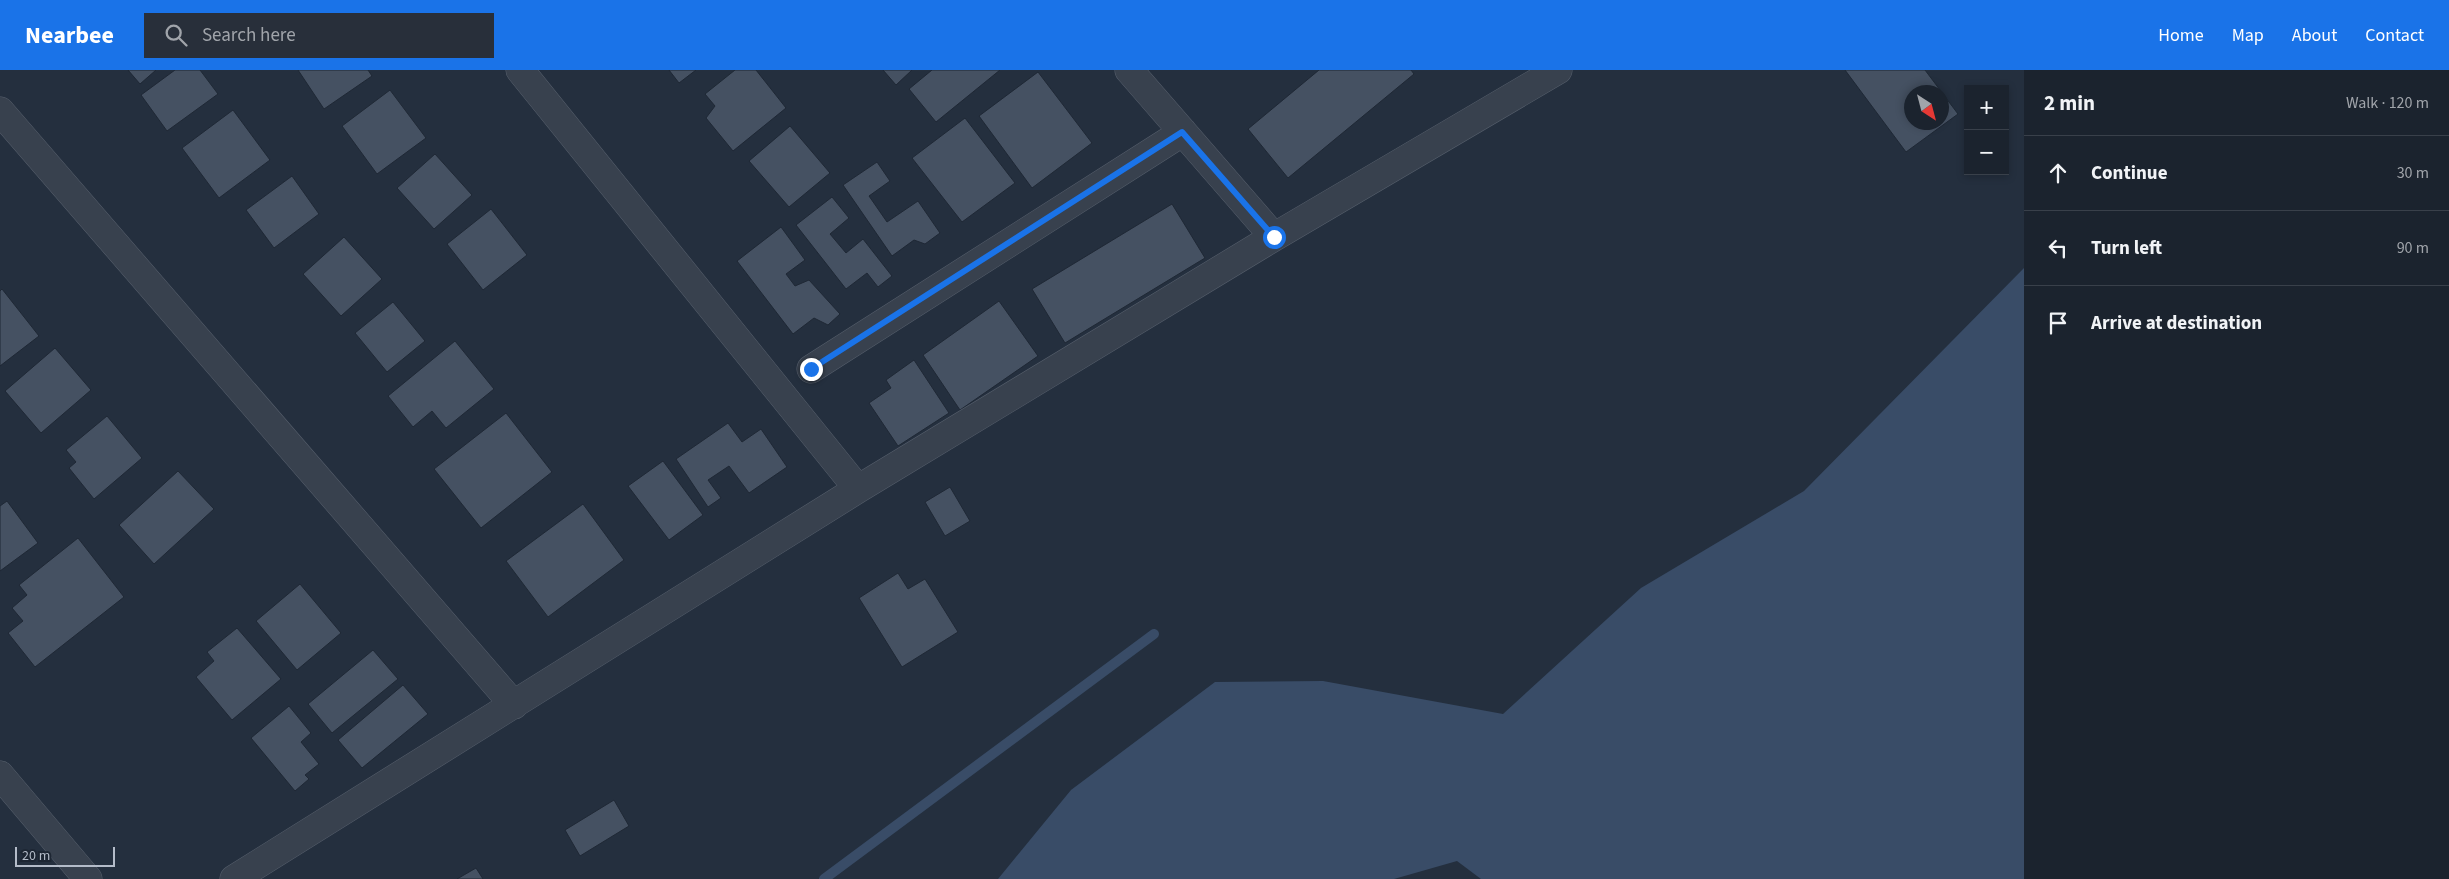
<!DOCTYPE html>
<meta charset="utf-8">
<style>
:root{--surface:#1b232e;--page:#282f3a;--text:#f1f3f6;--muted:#a0a4aa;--line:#39404a;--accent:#1a73e8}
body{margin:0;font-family:"Source Sans 3",sans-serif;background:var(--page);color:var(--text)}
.controls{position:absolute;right:15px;top:15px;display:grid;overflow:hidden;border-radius:0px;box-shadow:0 2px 8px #0003}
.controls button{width:45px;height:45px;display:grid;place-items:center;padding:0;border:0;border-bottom:1px solid var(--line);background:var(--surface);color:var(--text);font:25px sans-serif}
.compass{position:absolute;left:1904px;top:15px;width:45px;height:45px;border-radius:50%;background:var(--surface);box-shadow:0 2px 8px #0003;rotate:144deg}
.scale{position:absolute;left:15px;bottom:12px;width:100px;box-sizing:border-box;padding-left:5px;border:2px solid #b4bcc9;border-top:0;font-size:14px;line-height:18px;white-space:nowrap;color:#b4bcc9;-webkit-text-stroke:4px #1d2633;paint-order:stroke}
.stop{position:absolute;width:15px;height:15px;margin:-11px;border:4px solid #1a73e8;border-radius:50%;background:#fff}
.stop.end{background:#1a73e8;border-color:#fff;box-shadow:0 1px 5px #0008}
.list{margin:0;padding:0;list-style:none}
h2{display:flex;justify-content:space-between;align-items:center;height:65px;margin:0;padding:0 20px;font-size:21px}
h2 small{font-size:16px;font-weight:400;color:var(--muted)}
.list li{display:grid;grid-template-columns:32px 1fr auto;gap:15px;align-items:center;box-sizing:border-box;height:75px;padding:0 20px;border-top:1px solid var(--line)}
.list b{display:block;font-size:19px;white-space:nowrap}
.list em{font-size:16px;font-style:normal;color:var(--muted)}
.icon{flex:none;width:28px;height:28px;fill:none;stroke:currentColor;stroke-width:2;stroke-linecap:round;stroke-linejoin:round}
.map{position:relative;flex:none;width:2024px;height:809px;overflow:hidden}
header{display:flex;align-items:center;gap:30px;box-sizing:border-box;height:70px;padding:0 25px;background:var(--accent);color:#fff}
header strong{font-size:24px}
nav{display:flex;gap:28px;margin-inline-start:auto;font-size:18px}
.search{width:350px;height:45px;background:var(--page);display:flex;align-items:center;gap:12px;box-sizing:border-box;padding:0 18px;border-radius:0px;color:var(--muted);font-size:19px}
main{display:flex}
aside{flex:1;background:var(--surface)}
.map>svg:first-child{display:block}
.water{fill:#394c67}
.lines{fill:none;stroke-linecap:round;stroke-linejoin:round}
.stream{stroke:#394c67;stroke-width:10}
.building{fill:#455162;stroke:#1f2835;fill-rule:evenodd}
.minor-casing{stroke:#565f6c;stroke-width:29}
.minor{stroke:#38414e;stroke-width:28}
.route{stroke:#1a73e8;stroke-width:6}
</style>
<header>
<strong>Nearbee</strong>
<div class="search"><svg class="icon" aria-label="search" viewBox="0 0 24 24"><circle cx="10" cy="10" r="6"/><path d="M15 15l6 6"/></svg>Search here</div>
<nav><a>Home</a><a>Map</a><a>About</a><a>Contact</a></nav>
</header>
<main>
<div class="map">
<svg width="2024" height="809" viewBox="0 0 2024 809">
<rect width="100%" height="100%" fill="#242f3e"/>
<path class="water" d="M2024 198V809H1481L1457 791 1394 809H998L1071 720 1215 612 1323 611 1503 644 1641 518 1804 421Z"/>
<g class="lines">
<path class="stream" d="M824 809 1154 564"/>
</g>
<path class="building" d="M128 0H156L140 14Z
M175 0H200L218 24 167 61 141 25Z
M298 0H368L372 6 324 39Z
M669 0H696L679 13Z
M735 0H756L786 38 733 81 706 48 715 36 705 24Z
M883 0H912L896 15Z
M932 0H1000L936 52 909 19Z
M1319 0H1411L1414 4 1288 108 1248 59Z
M1845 0H1925L1958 44 1906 82ZM1912 22H1942V52H1912Z
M1038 2 1092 73 1032 118 979 46Z
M390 20 426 68 377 104 342 56Z
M233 40 270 90 219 128 182 78Z
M965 48 1015 113 962 152 912 88Z
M790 56 830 103 789 137 749 91Z
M435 84 472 125 434 159 397 118Z
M877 92 890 111 869 126 887 152 918 131 940 163 925 174 914 170 892 186 843 115Z
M292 106 319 144 274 178 246 140Z
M832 127 849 148 830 164 846 183 863 169 892 206 878 217 867 203 846 219 796 155Z
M1172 134 1205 188 1065 273 1032 219Z
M491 139 527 185 483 220 447 174Z
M781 157 805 190 786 204 795 216 809 210 840 244 828 255 814 248 793 264 737 191Z
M344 167 382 209 341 246 303 204Z
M2 219 39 266 0 296V221Z
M999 231 1038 286 960 340 923 285Z
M393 232 425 271 387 302 355 263Z
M455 271 494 319 446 358 432 341 413 357 388 326Z
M55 278 91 320 41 363 5 321Z
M914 290 949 343 898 376 869 333 891 318 886 310Z
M506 343 552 402 481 458 434 399Z
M107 346 142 388 94 429 69 398 76 392 66 380Z
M728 353 742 372 761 359 787 397 749 423 729 396 708 410 721 428 708 437 676 389Z
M663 391 703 445 669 470 628 416Z
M178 401 214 439 154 494 119 455Z
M950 417 970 451 945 466 925 432Z
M7 431 38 473 0 501V436Z
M583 434 624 490 548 547 506 491Z
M78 468 124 527 35 597 8 563 23 551 12 538 27 525 19 515Z
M898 503 908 519 925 509 958 562 902 597 859 528Z
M300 514 341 563 297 600 256 551Z
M237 558 281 609 232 650 196 607 214 591 207 582Z
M373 580 398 609 332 663 308 634Z
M403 615 428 644 362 698 338 670Z
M289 636 311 663 301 672 319 694 305 705 309 709 295 721 251 668Z
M614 730 629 756 580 786 565 760Z
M476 798 483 809H457Z"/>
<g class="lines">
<defs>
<path id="minor" d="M520 0 858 419
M1129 0 1274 167
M0 41 514 635
M811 299 1183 62
M0 705 88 809
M234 809 858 419 1274 167 1558 0"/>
</defs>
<use href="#minor" class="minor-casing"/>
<use href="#minor" class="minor"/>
</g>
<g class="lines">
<path class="route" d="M811 299 1182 62 1274 167"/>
</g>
</svg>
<div class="controls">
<button>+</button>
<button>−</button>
</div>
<svg class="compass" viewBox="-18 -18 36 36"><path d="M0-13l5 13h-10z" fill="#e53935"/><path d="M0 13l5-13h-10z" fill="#a0a4aa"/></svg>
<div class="scale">20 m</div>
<div class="stop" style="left:1274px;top:167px"></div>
<div class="stop end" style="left:811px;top:299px"></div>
</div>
<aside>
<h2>2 min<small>Walk · 120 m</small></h2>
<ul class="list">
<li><svg class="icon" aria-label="ahead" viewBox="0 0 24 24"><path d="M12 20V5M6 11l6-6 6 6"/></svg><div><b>Continue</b></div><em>30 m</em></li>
<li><svg class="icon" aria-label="left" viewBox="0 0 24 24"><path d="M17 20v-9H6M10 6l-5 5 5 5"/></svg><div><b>Turn left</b></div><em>90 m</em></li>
<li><svg class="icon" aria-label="arrive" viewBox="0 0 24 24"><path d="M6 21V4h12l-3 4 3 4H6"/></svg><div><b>Arrive at destination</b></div></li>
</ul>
</aside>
</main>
